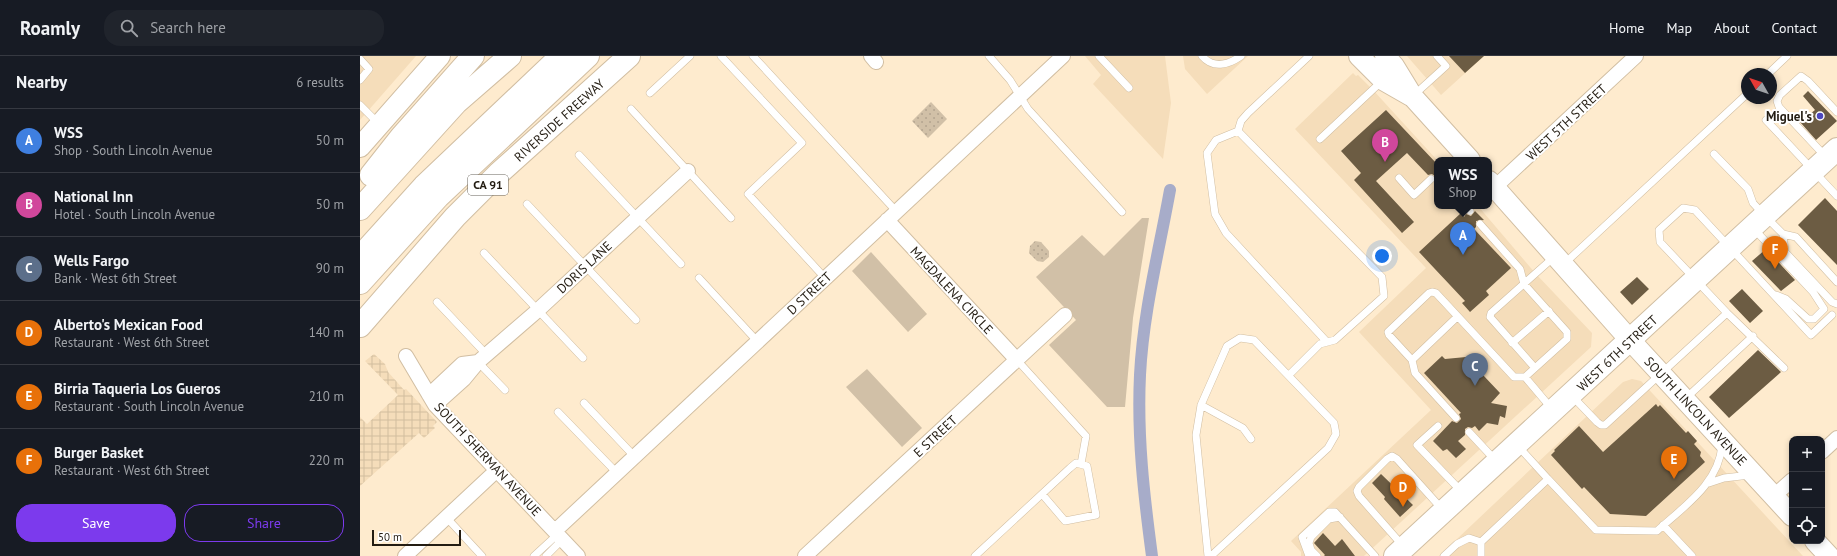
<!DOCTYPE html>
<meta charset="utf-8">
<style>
:root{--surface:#171b24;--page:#20242c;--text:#f1f3f6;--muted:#9ea1a6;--line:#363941;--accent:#7c3aed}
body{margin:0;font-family:"PT Sans",sans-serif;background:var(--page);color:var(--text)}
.controls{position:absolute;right:12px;bottom:12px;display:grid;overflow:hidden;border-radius:8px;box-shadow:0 2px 6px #0003}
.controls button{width:36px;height:36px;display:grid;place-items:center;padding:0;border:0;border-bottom:1px solid var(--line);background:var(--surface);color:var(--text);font:20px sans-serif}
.compass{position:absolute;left:1381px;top:12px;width:36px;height:36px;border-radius:50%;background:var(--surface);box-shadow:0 2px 6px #0003;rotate:310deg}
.scale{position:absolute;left:12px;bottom:10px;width:89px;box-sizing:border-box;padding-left:4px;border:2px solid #231c12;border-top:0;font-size:11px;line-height:14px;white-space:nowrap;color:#231c12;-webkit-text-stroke:3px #fff;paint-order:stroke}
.you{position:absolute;left:1022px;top:200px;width:14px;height:14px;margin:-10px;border:3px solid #fff;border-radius:50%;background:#1a73e8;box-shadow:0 0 0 6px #1a73e833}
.badge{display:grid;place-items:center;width:26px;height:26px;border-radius:50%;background:var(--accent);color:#fff;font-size:13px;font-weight:700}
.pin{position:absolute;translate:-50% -33px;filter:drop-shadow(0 1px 2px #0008)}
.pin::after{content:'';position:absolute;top:21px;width:14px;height:12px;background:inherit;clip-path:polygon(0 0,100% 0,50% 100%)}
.popup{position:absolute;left:1074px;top:101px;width:58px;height:52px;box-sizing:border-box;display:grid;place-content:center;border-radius:8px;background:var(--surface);filter:drop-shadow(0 1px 3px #0005);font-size:13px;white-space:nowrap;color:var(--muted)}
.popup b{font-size:15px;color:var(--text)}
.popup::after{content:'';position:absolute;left:50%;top:100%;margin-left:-8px;border:8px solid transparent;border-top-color:var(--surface)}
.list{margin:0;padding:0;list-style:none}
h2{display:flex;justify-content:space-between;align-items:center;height:52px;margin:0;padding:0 16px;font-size:17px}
h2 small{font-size:13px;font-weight:400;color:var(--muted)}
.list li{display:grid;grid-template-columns:26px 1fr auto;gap:12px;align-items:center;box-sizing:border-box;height:64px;padding:0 16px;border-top:1px solid var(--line)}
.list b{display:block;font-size:15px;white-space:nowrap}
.list p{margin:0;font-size:13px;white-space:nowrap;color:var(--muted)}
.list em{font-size:13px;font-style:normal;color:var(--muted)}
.actions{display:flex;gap:8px;padding:12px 16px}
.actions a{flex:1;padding:9px 0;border:1px solid var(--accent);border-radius:16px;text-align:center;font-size:14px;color:var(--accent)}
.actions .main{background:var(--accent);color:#fff}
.icon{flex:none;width:22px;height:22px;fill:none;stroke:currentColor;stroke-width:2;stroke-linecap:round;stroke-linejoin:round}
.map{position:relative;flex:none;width:1477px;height:500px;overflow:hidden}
header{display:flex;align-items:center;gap:24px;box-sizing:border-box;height:56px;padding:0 20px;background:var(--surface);border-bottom:1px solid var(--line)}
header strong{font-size:19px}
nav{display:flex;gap:22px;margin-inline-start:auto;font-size:14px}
.search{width:280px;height:36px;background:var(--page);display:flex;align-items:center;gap:10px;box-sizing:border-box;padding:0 14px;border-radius:16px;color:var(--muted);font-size:15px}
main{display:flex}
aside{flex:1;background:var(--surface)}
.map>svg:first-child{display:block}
.built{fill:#f5ddba}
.industrial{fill:url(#industrial-grid)}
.grass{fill:#d1c0a7}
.park{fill:url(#park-dots)}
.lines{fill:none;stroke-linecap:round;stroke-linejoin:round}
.canal{stroke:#a7acc9;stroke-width:12}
.building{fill:#6c5c43}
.service-casing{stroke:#d1bea2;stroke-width:8}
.minor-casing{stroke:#d1bea2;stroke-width:16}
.secondary-casing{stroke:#d1bea2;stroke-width:22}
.primary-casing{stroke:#d1bea2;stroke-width:24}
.motorway-casing{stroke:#d1bea2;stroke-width:24}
.service{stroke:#fff;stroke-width:7}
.minor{stroke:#fff;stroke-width:14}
.secondary{stroke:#fff;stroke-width:20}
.primary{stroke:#fff;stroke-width:22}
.motorway{stroke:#fff;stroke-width:22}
.poi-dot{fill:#4c47be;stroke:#fff;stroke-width:1.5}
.labels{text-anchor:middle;stroke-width:4;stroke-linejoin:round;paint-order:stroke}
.shield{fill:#fff;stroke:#656059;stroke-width:1}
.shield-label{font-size:12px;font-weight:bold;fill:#231c12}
.poi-label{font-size:13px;font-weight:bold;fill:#231c12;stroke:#fff;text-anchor:end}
.street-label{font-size:13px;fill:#231c12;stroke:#fff}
</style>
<header>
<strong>Roamly</strong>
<div class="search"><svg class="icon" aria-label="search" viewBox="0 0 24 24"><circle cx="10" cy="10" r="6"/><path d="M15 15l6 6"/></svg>Search here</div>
<nav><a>Home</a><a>Map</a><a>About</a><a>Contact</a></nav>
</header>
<main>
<aside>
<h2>Nearby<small>6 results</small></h2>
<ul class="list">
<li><span class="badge" style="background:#3f7fe0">A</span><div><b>WSS</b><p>Shop · South Lincoln Avenue</p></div><em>50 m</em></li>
<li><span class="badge" style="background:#d1479c">B</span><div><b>National Inn</b><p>Hotel · South Lincoln Avenue</p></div><em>50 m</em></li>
<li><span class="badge" style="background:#5c6f8a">C</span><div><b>Wells Fargo</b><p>Bank · West 6th Street</p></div><em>90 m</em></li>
<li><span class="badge" style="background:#e8710a">D</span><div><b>Alberto's Mexican Food</b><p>Restaurant · West 6th Street</p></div><em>140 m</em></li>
<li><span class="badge" style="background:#e8710a">E</span><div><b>Birria Taqueria Los Gueros</b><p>Restaurant · South Lincoln Avenue</p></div><em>210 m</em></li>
<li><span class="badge" style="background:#e8710a">F</span><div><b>Burger Basket</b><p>Restaurant · West 6th Street</p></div><em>220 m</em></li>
</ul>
<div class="actions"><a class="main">Save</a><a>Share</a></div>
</aside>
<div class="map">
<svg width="1477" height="500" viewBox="0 0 1477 500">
<defs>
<pattern id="industrial-grid" width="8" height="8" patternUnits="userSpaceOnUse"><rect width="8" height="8" fill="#f5ddba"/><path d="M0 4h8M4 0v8" fill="none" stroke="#d2bd9f"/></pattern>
<pattern id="park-dots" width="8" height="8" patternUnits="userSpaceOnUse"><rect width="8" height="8" fill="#d1c0a7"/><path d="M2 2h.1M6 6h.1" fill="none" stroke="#b3a48f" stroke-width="1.8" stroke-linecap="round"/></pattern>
</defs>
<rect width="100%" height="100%" fill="#feebce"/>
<path class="built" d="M0 0H56L0 64Z
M725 0H805L811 47 803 103 733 28 741 19Z
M823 0H888L847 38 825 13Z
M1047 0H1124L1081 39Z
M993 17 996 20 998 19 1013 34 1077 104V150H1118L1176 218 1232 277 1231 291 1004 500H941V496L931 485 1071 354 999 276 1066 212 935 73Z
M1272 323 1281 325 1443 500H1079L1263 326Z"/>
<path class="industrial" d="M14 298 25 308 28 316 37 326 44 334 46 333 77 366 73 370 75 372 64 382 59 377 0 430V361L7 368 38 339 5 305Z"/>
<path class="grass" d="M782 162H789L773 262 765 351H747L689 289 716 264 676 221 722 179 744 200Z
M511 196 567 258 548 276 492 215Z
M507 313 562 372 542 391 486 331Z"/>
<path class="park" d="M571 46 587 63 568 82 552 65Z
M675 185 681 186 689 195V201L683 206 677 205 669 197 670 190Z"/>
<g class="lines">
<path class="canal" d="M792 500C784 440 777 380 780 319 783 257 799 195 810 134"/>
</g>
<path class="building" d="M1089 0H1124L1105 17Z
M1448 35 1477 65 1456 84 1440 66 1455 54 1443 40Z
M1026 54 1077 108V129L1075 126V120L1072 118 1068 119 1047 97 1016 125 1054 166 1042 177 994 124 1001 117 981 95Z
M1465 142 1477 155V209L1438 169Z
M1115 155 1124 164 1116 165V171L1114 173 1151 212 1126 235 1129 239 1110 256 1102 247 1105 245 1059 196 1101 157 1104 161 1106 158 1111 160Z
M1406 193 1435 224 1421 235 1392 205Z
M1277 221 1289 233 1272 249 1260 236Z
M1382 233 1403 255 1390 267 1369 245Z
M1398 294 1421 316 1369 362 1349 341Z
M1082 300 1085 303 1106 301 1140 337 1131 347 1147 350 1145 362 1140 360 1138 369 1127 367 1119 375 1115 370 1112 372 1108 371 1105 373V379L1098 385 1106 393 1096 402 1087 393 1083 395 1073 385 1092 365 1097 367 1101 363 1099 358 1101 357 1064 317Z
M1296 348 1298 351 1300 349 1326 377 1328 375 1337 385 1334 388 1341 396 1340 400 1345 406 1286 460 1250 458 1224 431 1222 433 1191 399 1195 395 1194 394 1219 370 1243 396Z
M1021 418 1053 449 1040 461 1024 443 1025 441 1012 427Z
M963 477 975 490 982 483 995 500H964L965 499 954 487Z"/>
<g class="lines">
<defs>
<path id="service" d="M361 0 442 87 388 138 465 222
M393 0 536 155
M629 0 650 24 668 53 762 156
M739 0 769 32
M842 0C853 13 868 9 881 0
M0 3 9 13 0 24
M1408 18 1427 0
M290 37 330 0
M1054 39 1086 10 1077 0
M0 49 18 67
M271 53 371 162
M1406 64 1477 140
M878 75 856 84 847 97 855 158 866 177 967 286
M960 83 1022 25
M1354 98 1388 133 1393 147 1405 160 1423 178 1436 181 1477 226
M219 99 321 208
M1465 100 1419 51 1417 45 1420 39 1441 20 1448 25 1477 56
M1039 122 1054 139 1071 123
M167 148 276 264
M1105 150 1110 155
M1394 173 1453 236 1464 253 1454 263H1448L1426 243 1416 239
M1423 178 1425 196 1472 246 1477 248
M124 197 223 302
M1205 207 1387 38
M339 222 397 285
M77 246 126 298
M1152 287 1189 255
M657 304 726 380 721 408
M1052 304 1097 261
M118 306 145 334
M1175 312 1130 261 1131 257 1194 201
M1424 312 1367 257 1300 186 1299 174 1323 152 1335 154 1451 279 1472 259
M929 319 960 288 975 284 1024 240 1022 221 878 75 881 65 888 57 949 0
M1165 321 1192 353
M1213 341 1237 366 1241 369H1245L1367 257
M1325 343 1393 280
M224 347 274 400
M841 349 883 372 891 383
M198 356 256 416
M1096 362 1055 317 1052 304 1029 279 1028 276 1069 237 1072 236 1076 237 1154 321H1165L1207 283V276L1164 228 1160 213 1120 168
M1078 370 1057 389 1102 436
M1109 376 1136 405
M1188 423 1236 474 1297 475C1323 451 1359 428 1362 389
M1349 427 1364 422 1390 419
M86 461 122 500
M1303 469 1332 500
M1043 490 999 440 997 435 999 431 1027 403 1032 400 1037 403 1082 453
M174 500 198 478
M186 500 203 483
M615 500 710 412 716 407 727 410 736 459 705 465 682 438
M848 500 836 379 841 349 867 290 880 282 894 284 974 367 976 378 968 392 851 500
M949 500 942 481 969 456H975L1015 500
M957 500 951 494 949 487 951 481 969 463 980 461
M1084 500 1097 488 1109 482 1121 486
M1121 500V486L1188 423 1158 390"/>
<path id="minor" d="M511 0 516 6
M1135 131 1276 0
M527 164 657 304
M46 300 75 349 218 500
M69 339 102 308 118 306
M75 349 104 323 118 306 177 255 328 115
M1462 396 1477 382
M1414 440 1432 424
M195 475 703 0
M45 500 137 414
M445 500 705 259"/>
<path id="secondary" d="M999 0 1023 24 1051 40
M1025 0 1034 10 1053 41 1110 104
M0 91 80 0
M1129 125 1270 284 1432 460
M1455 485 1469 500"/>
<path id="primary" d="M1035 500 1477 93"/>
<path id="motorway" d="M11 119 41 81 113 0
M0 153 96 47 150 0
M0 201 64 130 201 0
M0 227 78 141 228 0
M0 270 95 161 138 118 269 0"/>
</defs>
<use href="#service" class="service-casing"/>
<use href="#minor" class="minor-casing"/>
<use href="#secondary" class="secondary-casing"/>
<use href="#primary" class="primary-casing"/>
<use href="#motorway" class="motorway-casing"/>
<use href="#service" class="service"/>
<use href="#minor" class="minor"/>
<use href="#secondary" class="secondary"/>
<use href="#primary" class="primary"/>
<use href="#motorway" class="motorway"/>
</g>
<circle class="poi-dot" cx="1460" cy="60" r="4"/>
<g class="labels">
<rect class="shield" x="108" y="119" width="40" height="20" rx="3"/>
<g class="shield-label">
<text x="128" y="133">CA 91</text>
</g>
<g class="poi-label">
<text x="1452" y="65">Miguel's</text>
</g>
<g class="street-label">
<text transform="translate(199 64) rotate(-42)" y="5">RIVERSIDE FREEWAY</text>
<text transform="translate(1206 66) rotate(-43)" y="5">WEST 5TH STREET</text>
<text transform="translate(224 211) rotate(-43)" y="5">DORIS LANE</text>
<text transform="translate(592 234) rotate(47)" y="5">MAGDALENA CIRCLE</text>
<text transform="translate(449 237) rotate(-43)" y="5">D STREET</text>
<text transform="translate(1257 297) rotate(-43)" y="5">WEST 6TH STREET</text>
<text transform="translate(1336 355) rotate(47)" y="5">SOUTH LINCOLN AVENUE</text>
<text transform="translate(575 380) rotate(-43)" y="5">E STREET</text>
<text transform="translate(128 403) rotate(47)" y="5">SOUTH SHERMAN AVENUE</text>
</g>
</g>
</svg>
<div class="controls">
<button>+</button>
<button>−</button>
<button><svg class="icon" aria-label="locate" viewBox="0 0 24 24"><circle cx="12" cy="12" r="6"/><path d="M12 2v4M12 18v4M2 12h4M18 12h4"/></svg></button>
</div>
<svg class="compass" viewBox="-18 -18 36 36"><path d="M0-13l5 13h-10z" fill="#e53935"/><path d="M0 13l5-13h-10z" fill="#9ea1a6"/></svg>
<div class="scale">50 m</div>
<div class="you"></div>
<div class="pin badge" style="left:1103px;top:199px;background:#3f7fe0">A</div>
<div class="popup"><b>WSS</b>Shop</div>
<div class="pin badge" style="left:1025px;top:106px;background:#d1479c">B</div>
<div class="pin badge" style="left:1115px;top:330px;background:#5c6f8a">C</div>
<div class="pin badge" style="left:1043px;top:451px;background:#e8710a">D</div>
<div class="pin badge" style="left:1314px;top:423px;background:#e8710a">E</div>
<div class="pin badge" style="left:1415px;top:213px;background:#e8710a">F</div>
</div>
</main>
